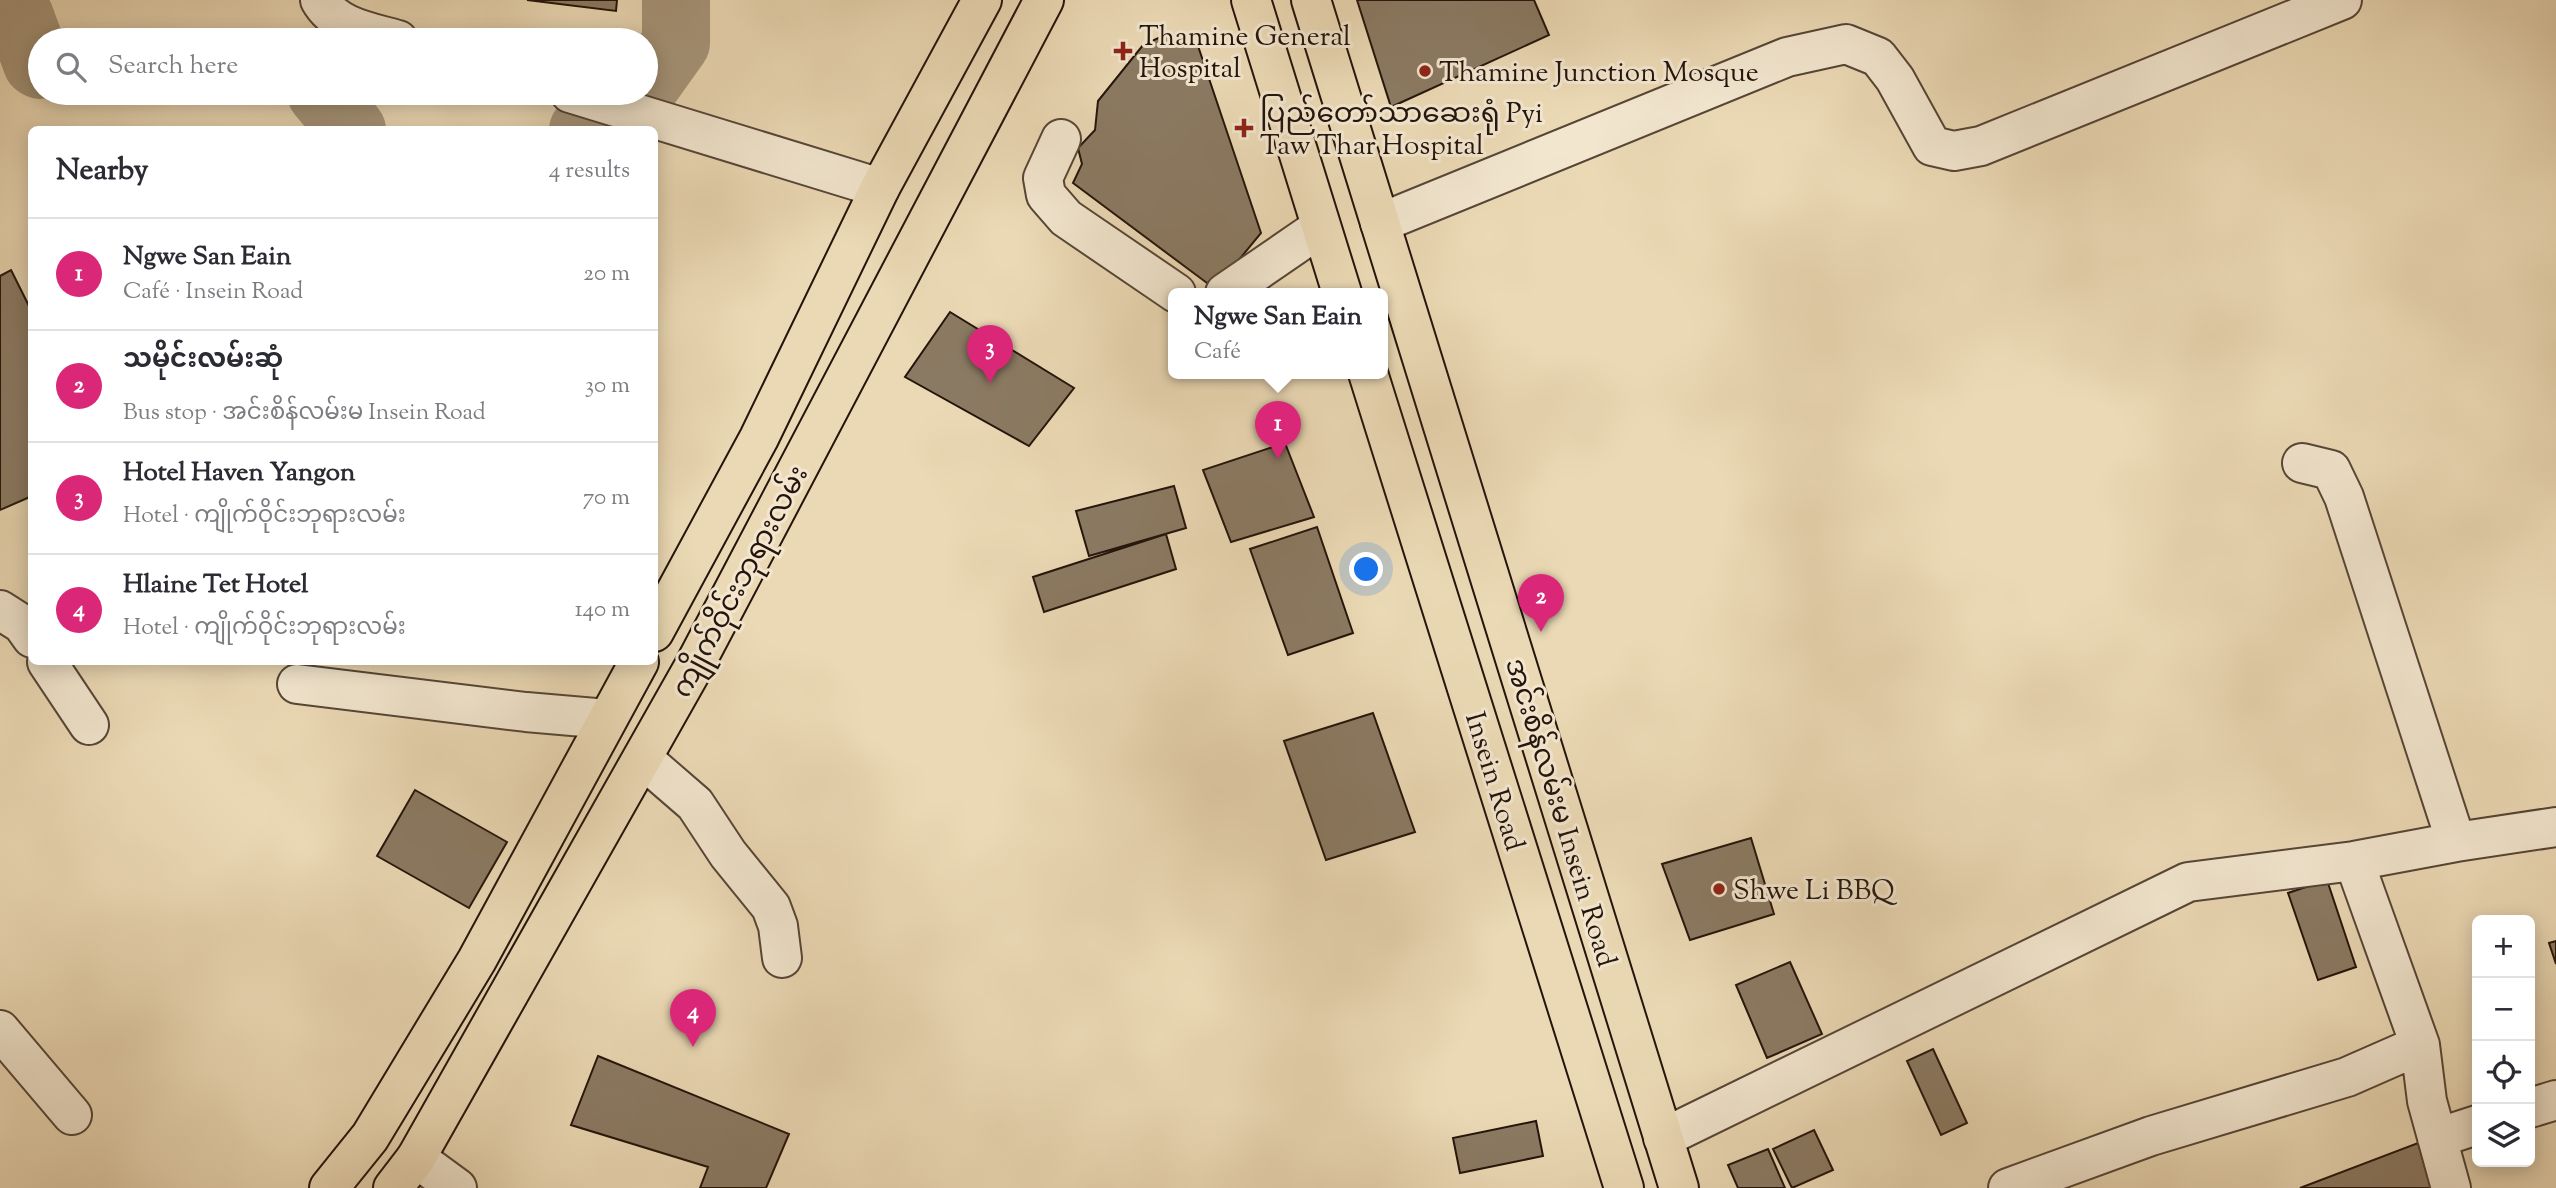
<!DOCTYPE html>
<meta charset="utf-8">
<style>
:root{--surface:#fff;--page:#f7f7f7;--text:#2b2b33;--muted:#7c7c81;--line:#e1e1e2;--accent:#db2777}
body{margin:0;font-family:"Sorts Mill Goudy","Noto Sans Myanmar",serif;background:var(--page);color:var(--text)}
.controls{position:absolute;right:21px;bottom:21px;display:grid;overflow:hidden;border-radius:10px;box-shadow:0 4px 18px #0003}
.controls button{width:63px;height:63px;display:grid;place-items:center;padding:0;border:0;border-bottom:2px solid var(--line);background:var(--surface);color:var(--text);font:35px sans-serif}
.you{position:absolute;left:1367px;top:570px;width:24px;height:24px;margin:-18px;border:5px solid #fff;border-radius:50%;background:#1a73e8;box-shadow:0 0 0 10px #1a73e833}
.badge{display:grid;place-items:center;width:46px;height:46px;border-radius:50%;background:var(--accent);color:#fff;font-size:23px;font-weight:700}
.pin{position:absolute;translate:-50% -58px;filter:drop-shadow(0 2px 4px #0008)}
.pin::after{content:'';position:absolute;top:37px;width:24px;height:21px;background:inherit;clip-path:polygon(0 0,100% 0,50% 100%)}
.popup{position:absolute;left:1168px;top:288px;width:220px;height:91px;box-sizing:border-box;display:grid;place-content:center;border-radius:10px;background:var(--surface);filter:drop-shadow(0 2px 5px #0005);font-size:23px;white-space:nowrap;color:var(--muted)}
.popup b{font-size:26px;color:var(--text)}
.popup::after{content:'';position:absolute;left:50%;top:100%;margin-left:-14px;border:14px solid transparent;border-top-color:var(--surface)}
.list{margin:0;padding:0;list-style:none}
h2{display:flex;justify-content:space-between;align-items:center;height:91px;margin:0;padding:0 28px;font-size:30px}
h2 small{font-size:23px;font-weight:400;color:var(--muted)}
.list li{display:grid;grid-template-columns:46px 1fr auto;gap:21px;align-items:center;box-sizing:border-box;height:112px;padding:0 28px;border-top:2px solid var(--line)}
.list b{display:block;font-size:26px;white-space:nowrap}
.list p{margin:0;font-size:23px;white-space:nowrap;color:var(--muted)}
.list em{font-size:23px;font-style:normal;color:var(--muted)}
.icon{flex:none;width:38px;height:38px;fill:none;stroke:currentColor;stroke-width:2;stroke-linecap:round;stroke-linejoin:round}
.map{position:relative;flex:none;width:2556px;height:1188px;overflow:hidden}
.search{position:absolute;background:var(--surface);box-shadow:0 4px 18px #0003;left:28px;top:28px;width:630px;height:77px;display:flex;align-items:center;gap:18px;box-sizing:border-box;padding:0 24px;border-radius:38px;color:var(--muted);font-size:26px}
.panel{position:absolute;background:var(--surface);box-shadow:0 4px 18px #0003;left:28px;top:126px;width:630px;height:539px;border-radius:10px}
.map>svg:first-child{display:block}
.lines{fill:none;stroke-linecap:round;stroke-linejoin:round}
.river{stroke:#a7967b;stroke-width:68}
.building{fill:#8b7a63;stroke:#24140b;stroke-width:2}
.minor-casing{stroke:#564536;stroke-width:42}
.major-casing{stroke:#24140b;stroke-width:42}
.minor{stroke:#f2e6cf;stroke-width:38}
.major{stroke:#ebd9b5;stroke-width:38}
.poi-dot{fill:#8f2418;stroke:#f2e6cf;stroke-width:2.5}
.labels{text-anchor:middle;stroke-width:6;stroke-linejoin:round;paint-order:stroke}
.poi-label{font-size:28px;fill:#24140b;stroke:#f2e6cf;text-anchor:start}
.street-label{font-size:28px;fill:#24140b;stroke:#f2e6cf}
</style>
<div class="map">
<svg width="2556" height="1188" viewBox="0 0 2556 1188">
<rect width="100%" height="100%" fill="#ebd9b5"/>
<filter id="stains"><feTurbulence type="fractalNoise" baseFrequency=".00286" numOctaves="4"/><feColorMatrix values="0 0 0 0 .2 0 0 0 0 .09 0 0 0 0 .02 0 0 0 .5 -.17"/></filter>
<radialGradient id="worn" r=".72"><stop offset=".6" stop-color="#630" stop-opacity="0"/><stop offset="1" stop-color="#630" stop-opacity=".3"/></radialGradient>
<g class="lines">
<path class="river" d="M4 0 20 17 37 63 40 65
M646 85 676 43V0
M321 93 352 130
M583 130 633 103 640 93"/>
</g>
<path class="building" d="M527 0H617L616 11Z
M1357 0H1534L1549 35 1391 107Z
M1194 34 1261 233 1215 289 1073 183 1082 164 1078 148 1095 130 1098 101 1143 45 1165 35Z
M11 270 32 312V496L0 510V276Z
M950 312 1074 388 1029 446 905 377Z
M1285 443 1314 517 1231 542 1203 470Z
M1174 486 1186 528 1089 556 1076 511Z
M1317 527 1353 633 1288 655 1250 549Z
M1166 534 1176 569 1044 612 1033 577Z
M1373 713 1415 832 1326 860 1284 741Z
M415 790 507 842 469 908 377 856Z
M1751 838 1774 914 1690 940 1662 864Z
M2327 880 2356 967 2318 980 2288 893Z
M2556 941V964L2549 943Z
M1790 962 1822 1034 1767 1058 1736 985Z
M1933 1049 1967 1123 1941 1135 1907 1061Z
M598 1056 789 1134 766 1188H700L708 1167 571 1125Z
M1536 1121 1543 1156 1460 1173 1453 1138Z
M1814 1130 1833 1170 1792 1188 1773 1149Z
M2418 1143 2431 1188H2300Z
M1768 1149 1785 1188H1738L1728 1165Z"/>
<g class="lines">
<defs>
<path id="minor" d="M320 0C335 27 370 32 398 40
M570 93 880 188
M1061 139 1043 178 1046 195 1066 218 1176 293
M1380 223 1787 57 1846 44 1878 57 1895 79 1932 146 1954 151 1981 146 2342 0
M1225 293 1321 227
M2302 463 2331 470 2344 497 2456 842
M0 610 22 624 32 638
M47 662 89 725
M297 684 526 712 607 719
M643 759 695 804 728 854 771 907 778 926 782 958
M2354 861 2420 1045 2427 1101 2451 1188
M0 1030 72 1115
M2530 1108 2556 1100
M1663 1138 2188 882 2354 861 2456 842 2556 827
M2437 1138 2477 1125
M416 1158 457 1188
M2008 1188 2151 1136 2347 1077 2420 1045"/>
<path id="major" d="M1251 0 1342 293
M1311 0 1679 1188
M1368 373 1624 1188
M654 632 759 438 880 188 982 0
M329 1188 370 1137 477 960 639 662
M393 1188 416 1158 693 668 1044 0"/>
</defs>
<use href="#minor" class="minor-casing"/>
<use href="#major" class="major-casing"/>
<use href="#minor" class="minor"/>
<use href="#major" class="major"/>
</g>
<g class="poi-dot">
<path d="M1119.5 40.5h7v7h7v7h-7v7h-7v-7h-7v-7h7z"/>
<circle cx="1425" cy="71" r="7"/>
<path d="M1240.5 117.5h7v7h7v7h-7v7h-7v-7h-7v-7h7z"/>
<circle cx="1719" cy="889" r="7"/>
</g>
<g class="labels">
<g class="poi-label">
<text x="1139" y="45">Thamine General<tspan x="1139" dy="32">Hospital</tspan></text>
<text x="1439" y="81">Thamine Junction Mosque</text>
<text x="1260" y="122">ပြည်တော်သာဆေးရုံ Pyi<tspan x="1260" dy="32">Taw Thar Hospital</tspan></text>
<text x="1733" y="899">Shwe Li BBQ</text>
</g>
<g class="street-label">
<text transform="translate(739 581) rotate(-62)" y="10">ကျိုက်ဝိုင်းဘုရားလမ်း</text>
<text transform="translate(1496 781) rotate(73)" y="10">Insein Road</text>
<text transform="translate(1562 812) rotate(73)" y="10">အင်းစိန်လမ်းမ Insein Road</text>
</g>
</g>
<rect width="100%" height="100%" filter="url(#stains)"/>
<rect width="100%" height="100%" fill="url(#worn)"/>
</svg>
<div class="controls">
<button>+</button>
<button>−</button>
<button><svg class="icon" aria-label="locate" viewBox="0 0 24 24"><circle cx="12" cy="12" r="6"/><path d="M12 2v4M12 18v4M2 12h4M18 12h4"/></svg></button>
<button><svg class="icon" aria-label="layers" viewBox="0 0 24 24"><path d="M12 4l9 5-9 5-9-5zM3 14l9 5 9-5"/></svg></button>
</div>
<div class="you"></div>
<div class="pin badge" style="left:1278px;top:459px">1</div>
<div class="popup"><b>Ngwe San Eain</b>Café</div>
<div class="pin badge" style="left:1541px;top:632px">2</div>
<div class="pin badge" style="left:990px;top:383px">3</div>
<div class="pin badge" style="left:693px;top:1047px">4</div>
<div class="search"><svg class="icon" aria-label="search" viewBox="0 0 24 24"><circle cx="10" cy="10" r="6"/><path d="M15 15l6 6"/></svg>Search here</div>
<section class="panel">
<h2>Nearby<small>4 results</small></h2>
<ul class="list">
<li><span class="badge">1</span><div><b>Ngwe San Eain</b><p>Café · Insein Road</p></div><em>20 m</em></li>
<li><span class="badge">2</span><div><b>သမိုင်းလမ်းဆုံ</b><p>Bus stop · အင်းစိန်လမ်းမ Insein Road</p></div><em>30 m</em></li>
<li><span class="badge">3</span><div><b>Hotel Haven Yangon</b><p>Hotel · ကျိုက်ဝိုင်းဘုရားလမ်း</p></div><em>70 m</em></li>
<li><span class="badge">4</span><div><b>Hlaine Tet Hotel</b><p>Hotel · ကျိုက်ဝိုင်းဘုရားလမ်း</p></div><em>140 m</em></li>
</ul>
</section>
</div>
